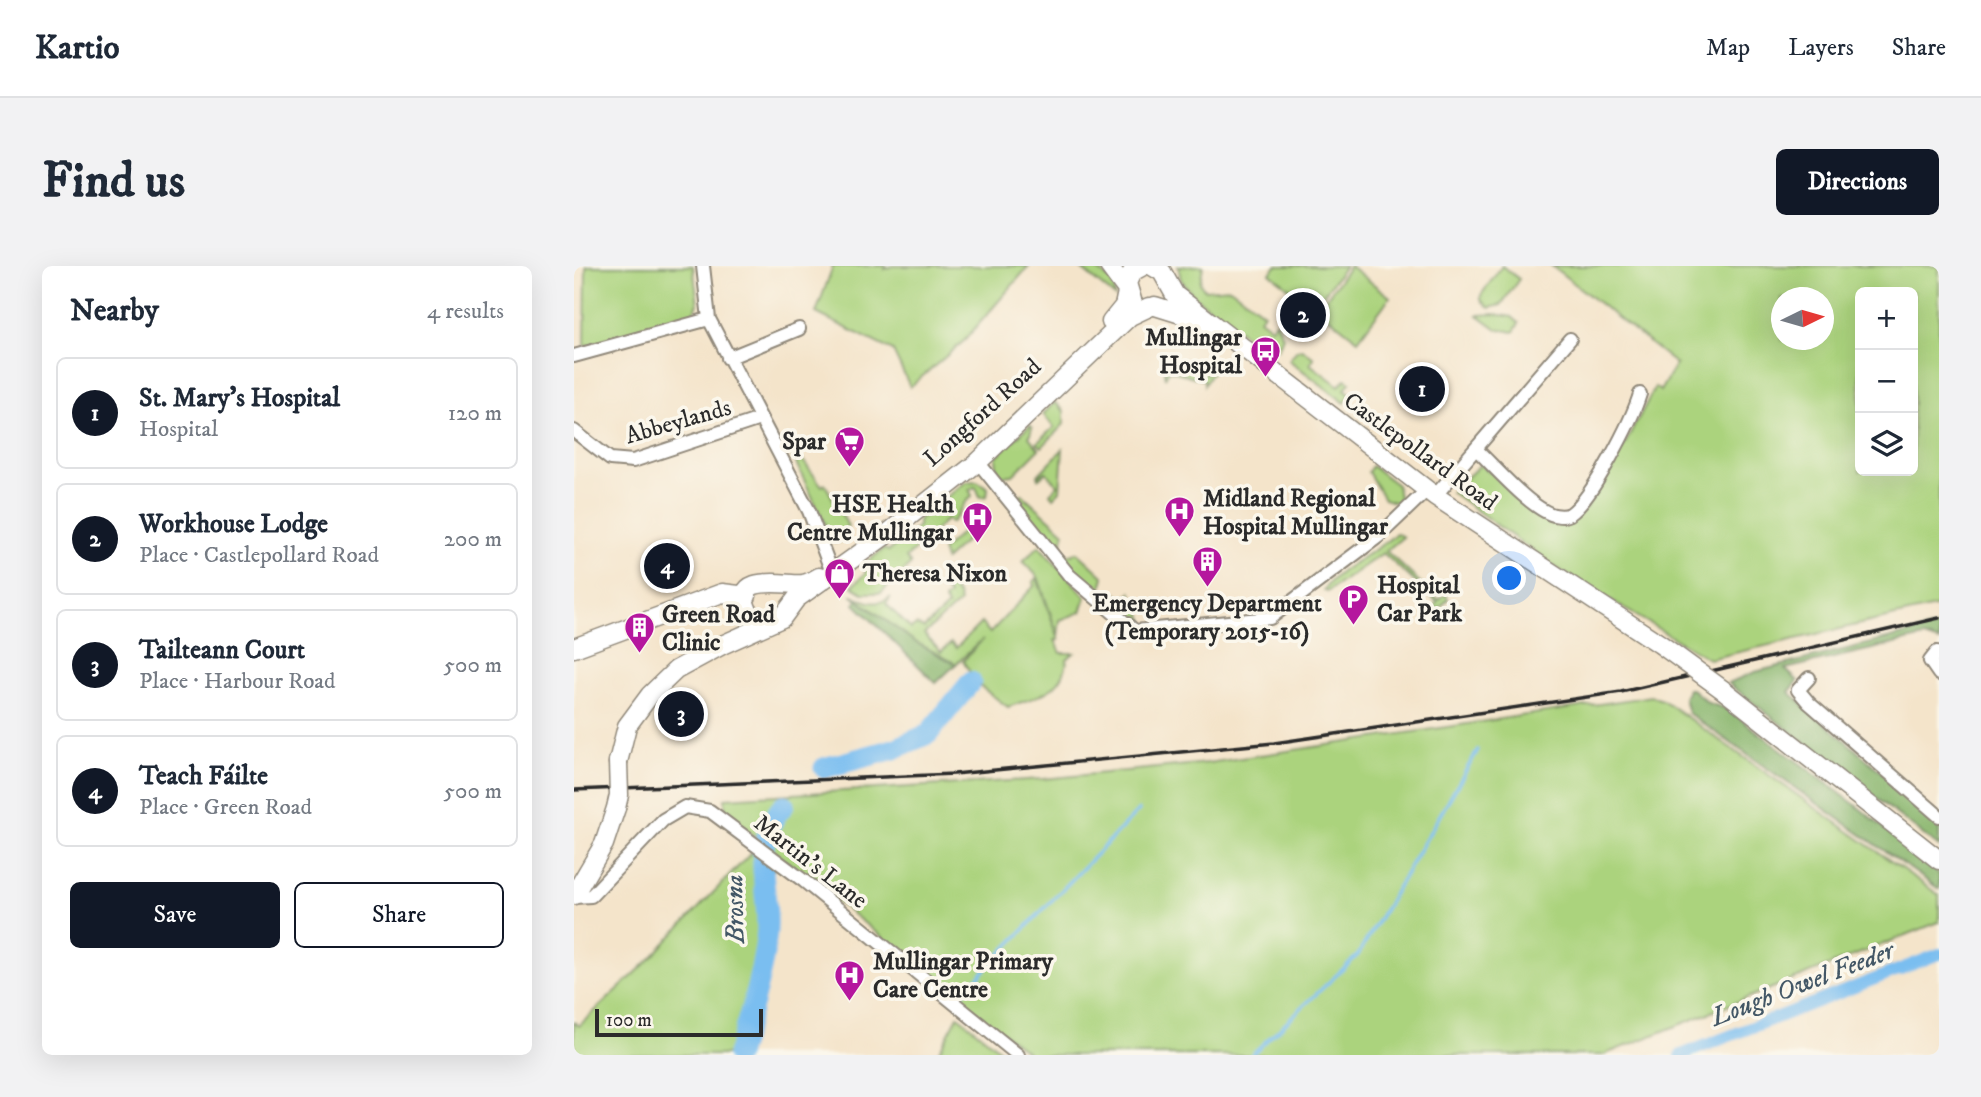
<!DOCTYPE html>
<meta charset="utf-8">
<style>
:root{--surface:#fff;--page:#f2f2f3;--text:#1f2937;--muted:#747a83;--line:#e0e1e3;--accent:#111827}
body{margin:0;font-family:"IM FELL DW Pica",serif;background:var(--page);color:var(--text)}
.controls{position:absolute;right:21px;top:21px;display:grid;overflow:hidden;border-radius:10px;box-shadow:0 7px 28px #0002}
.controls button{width:63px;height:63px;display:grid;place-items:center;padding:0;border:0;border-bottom:2px solid var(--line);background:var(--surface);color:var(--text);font:35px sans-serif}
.compass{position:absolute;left:1197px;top:21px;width:63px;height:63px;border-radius:50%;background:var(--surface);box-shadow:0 7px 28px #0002;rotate:85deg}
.scale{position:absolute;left:21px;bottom:18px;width:168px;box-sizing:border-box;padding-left:7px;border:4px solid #2b2b2b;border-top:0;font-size:19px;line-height:24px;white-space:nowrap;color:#2b2b2b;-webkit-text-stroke:5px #fbf7ec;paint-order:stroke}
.you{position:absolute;left:936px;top:313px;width:24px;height:24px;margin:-18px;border:5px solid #fff;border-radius:50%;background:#1a73e8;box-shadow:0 0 0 10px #1a73e833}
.badge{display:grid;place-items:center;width:46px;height:46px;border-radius:50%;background:var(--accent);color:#fff;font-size:23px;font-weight:700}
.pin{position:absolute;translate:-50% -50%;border:4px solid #fff;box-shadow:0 2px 7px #0006}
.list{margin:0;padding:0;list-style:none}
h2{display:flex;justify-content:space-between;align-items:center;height:91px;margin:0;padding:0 28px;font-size:30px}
h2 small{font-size:23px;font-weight:400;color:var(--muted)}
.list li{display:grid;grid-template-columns:46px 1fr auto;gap:21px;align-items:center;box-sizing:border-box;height:112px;margin:0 14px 14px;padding:0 14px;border:2px solid var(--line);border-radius:10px}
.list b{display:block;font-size:26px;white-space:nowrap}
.list p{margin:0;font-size:23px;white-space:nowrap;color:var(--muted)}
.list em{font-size:23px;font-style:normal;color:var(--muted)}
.actions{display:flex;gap:14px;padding:21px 28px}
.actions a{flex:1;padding:16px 0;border:2px solid var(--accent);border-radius:10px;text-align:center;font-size:24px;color:var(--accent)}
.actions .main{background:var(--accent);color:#fff}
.icon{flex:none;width:38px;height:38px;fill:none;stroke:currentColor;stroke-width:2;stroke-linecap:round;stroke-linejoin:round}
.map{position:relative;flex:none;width:1365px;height:789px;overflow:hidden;border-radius:10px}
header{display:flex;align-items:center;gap:42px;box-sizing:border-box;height:98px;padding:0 35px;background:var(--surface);border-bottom:2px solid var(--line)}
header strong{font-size:33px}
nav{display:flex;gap:38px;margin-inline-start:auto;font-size:24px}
.intro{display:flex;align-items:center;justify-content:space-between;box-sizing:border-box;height:168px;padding:0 42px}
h1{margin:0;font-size:49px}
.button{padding:18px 32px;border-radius:10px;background:var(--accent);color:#fff;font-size:24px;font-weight:700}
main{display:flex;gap:42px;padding:0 42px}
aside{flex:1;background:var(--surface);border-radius:10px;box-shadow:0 7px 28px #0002}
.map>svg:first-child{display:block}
.green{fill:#abd37d;stroke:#6b7f54;stroke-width:2;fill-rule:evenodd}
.forest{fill:#88b56c;stroke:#5a704c;stroke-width:2}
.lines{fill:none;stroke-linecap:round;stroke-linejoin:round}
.stream{stroke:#7abef0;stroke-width:3.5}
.canal{stroke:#7abef0;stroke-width:12}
.river{stroke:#7abef0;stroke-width:21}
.street-casing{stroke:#90887a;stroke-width:16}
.secondary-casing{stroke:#90887a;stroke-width:21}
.street{stroke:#fff;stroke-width:12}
.secondary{stroke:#fff;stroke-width:18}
.rail{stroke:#2b2b2b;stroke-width:3.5}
.secondary-bridge-casing{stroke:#90887a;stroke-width:21;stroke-linecap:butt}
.secondary-bridge{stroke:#fff;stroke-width:18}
.labels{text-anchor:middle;stroke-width:7;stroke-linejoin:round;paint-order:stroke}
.poi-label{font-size:24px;font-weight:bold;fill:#2b2b2b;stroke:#fbf7ec;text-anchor:start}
.street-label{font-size:24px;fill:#2b2b2b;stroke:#fbf7ec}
.water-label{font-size:26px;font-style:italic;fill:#435766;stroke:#fbf7ec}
</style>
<header>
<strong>Kartio</strong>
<nav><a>Map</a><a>Layers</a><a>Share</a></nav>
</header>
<div class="intro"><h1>Find us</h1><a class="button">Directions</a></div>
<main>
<aside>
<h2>Nearby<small>4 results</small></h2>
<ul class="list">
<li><span class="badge">1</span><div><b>St. Mary's Hospital</b><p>Hospital</p></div><em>120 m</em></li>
<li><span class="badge">2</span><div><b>Workhouse Lodge</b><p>Place · Castlepollard Road</p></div><em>200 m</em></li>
<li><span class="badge">3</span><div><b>Tailteann Court</b><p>Place · Harbour Road</p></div><em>500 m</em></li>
<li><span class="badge">4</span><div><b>Teach Fáilte</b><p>Place · Green Road</p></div><em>500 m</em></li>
</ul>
<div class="actions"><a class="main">Save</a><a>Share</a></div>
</aside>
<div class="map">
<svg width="1365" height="789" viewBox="0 0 1365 789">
<rect width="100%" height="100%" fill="#fbf7ec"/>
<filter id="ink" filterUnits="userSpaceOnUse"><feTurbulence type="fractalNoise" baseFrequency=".0143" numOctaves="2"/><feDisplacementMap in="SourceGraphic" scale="14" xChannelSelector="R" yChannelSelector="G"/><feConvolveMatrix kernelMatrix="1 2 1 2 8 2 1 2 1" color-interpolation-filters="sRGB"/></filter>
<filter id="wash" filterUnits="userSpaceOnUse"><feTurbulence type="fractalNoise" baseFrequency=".00686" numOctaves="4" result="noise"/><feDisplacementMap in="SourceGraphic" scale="28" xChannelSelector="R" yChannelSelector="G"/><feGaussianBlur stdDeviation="1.57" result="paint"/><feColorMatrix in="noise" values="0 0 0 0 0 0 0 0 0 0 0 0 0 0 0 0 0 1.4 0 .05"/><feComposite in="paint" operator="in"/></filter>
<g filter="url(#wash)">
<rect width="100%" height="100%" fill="#f4e4ca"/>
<path class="green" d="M12 0H119L124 38 119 48 56 69 11 80Z
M259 0H312L311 3 318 0H455L391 74 336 121 319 85 242 47Z
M504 0C522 0 540 10 541 31Z
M604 0H629L626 17 631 24 656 22 690 47 686 53 697 61 702 55 709 71 704 83H689L620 30 607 14Z
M702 0H771L740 41 696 7Z
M776 0 816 31 784 74 744 43Z
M928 0 945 13 927 39 915 42 907 34V29Z
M978 0H1365V340L1135 393 984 303 877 226 906 199C935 214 958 258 994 257L1009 245 1033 212 1081 121 1086 125 1102 98ZM1286 26H1339V205H1286ZM1208 32H1250V74H1208Z
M921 48 938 51 945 57 940 66 923 63 904 49Z
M728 83 740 92 736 98 765 120 771 113 776 116 771 123 777 128 771 137 715 94 723 84Z
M612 94 632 108 636 102 640 103 630 119V114L595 104 591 112V100H603Z
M481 136 490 145V158L468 181 463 177 480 161 469 148Z
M456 159 458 162 455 171 465 183 439 209 429 210 423 204 422 191Z
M218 180 248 220 251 218 274 260 269 264 273 273 260 277 215 182Z
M489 183 486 225 479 232 476 227 484 219 472 206 465 212 464 209Z
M798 200 823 219 825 232H828L823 237 810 233 794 206Z
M403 215 414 222 413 230 406 231 402 221 395 223 398 230C389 236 386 249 377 257L373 253 332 292 337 298 307 327H289L278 320 292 307 289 299 310 283 315 285 344 260V254L392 216Z
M448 228 490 266 488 277 483 280 474 275 443 234Z
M394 261 400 267 371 294 368 284Z
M822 267 829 271 812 285 865 334 872 327 874 333 865 343H859L863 336 809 287 753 326 750 324C765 300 802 288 822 267Z
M465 280 512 331 507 346 486 354 484 370 464 311 449 295Z
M503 286 530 311 527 322 521 323 493 297 494 289Z
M463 312 485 374H481L487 387H500L493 393C491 426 461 431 434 441L403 418 389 395 409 373 382 398 341 376 278 329C292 336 303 341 317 331L312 338 337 363 342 359 350 362 374 340 370 334 375 329 367 319 371 315 384 329 386 336 350 368 367 386 377 377 382 382 407 357 416 367 461 319 459 316Z
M557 326 570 354H563L543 337V328L550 334Z
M1078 430 1090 435 1365 629V656L1029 789H457L151 547V532L469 513 634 497Z
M179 585 202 601 192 612 198 661 190 723 162 789H0V756L5 760 71 698Z
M384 750 432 789H363Z"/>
<path class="forest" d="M277 329 341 376 382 398 362 417 281 338 283 334Z
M1365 360V376L1350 371 1211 403 1224 415 1215 426 1365 556V581L1154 417 1181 406Z
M1114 423H1118L1134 437 1153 443 1283 540 1365 608V623L1114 447 1110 432Z"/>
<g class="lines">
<path class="stream" d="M382 734 565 544
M677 789 784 689 904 484"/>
<path class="canal" d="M1107 789 1365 688"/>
<path class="river" d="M250 502 320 483 354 468 397 416
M163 789C175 752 187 713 192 674 199 627 171 582 210 539"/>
</g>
</g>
<g filter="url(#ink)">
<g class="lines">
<defs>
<path id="street" d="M129 0 135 53
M0 90 135 53 235 245 257 304
M154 92 225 63
M0 165 36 193 59 195 186 153
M902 183C920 200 957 243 980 249 986 250 990 251 996 248 1018 233 1058 154 1066 128
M404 196 495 309 561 365 696 352 805 270 853 224
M861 230 996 73
M1363 386 1356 395 1365 408
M1235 412 1224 424 1235 437 1365 550
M0 631 17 630 89 554 111 541 136 545 230 615 444 789"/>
<path id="secondary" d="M535 0 552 23
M578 0 588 6 601 29 861 230 1086 378
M558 34 553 17 558 6 569 0
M581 40 613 50 626 60
M537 56 550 40 553 26
M192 358C184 356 178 353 174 345 156 305 214 320 229 318 235 317 240 314 245 311
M0 382 148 327 173 330
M1152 426 1365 594
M44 496 53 460 76 429 102 404 148 379 208 352 222 333 309 271 404 196 556 50 575 41
M0 629 30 578 42 542"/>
</defs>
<use href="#street" class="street-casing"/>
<use href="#secondary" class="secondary-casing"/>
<use href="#street" class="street"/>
<use href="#secondary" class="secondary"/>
<path class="rail" d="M0 524 380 508 700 477 1047 426 1365 352"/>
<defs>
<path id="secondary-bridge" d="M1086 378 1152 426
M42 542 45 529 44 496"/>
</defs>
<use href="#secondary-bridge" class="secondary-bridge-casing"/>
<use href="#secondary-bridge" class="secondary-bridge"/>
</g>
</g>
<defs>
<symbol id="bus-pin" viewBox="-11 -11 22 30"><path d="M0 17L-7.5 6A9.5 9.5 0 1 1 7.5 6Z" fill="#b5179e" stroke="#fbf7ec"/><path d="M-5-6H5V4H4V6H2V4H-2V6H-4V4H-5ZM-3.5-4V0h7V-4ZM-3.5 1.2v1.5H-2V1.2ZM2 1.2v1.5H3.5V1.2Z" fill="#fff"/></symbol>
<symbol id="supermarket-pin" viewBox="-11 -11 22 30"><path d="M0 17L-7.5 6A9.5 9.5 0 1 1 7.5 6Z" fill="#b5179e" stroke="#fbf7ec"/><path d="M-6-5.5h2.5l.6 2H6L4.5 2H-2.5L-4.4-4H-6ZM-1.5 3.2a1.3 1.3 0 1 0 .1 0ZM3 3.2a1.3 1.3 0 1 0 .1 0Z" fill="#fff"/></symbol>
<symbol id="hospital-pin" viewBox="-11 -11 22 30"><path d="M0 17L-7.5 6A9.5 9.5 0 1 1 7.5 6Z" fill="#b5179e" stroke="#fbf7ec"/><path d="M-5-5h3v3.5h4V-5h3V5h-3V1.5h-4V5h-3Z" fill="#fff"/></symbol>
<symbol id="building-pin" viewBox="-11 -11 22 30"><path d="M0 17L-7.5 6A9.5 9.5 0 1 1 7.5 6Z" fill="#b5179e" stroke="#fbf7ec"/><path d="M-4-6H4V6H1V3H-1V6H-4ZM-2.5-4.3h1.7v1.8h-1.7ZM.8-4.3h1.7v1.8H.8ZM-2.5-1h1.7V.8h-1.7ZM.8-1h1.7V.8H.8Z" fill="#fff"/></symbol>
<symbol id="shop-pin" viewBox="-11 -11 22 30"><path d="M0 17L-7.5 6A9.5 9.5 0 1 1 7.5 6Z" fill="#b5179e" stroke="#fbf7ec"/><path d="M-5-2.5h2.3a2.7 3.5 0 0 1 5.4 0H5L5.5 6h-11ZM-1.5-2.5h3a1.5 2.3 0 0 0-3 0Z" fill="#fff"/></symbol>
<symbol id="parking-pin" viewBox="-11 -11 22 30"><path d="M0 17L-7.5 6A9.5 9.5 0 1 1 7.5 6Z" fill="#b5179e" stroke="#fbf7ec"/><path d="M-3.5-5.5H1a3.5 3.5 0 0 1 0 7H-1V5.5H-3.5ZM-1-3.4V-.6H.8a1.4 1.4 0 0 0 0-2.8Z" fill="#fff"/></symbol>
</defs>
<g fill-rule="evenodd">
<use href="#bus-pin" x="674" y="68" width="35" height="47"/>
<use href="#supermarket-pin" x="258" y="158" width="35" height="47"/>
<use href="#hospital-pin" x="588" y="228" width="35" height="47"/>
<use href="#hospital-pin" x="386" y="234" width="35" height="47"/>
<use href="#building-pin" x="616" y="278" width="35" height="47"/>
<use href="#shop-pin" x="248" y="290" width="35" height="47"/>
<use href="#parking-pin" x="762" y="316" width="35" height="47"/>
<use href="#building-pin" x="48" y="344" width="35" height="47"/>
<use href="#hospital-pin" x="258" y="692" width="35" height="47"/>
</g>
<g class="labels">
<g class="poi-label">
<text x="668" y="79" text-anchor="end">Mullingar<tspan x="668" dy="28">Hospital</tspan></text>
<text x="252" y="183" text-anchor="end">Spar</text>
<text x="629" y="240">Midland Regional<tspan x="629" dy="28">Hospital Mullingar</tspan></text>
<text x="380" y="246" text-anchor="end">HSE Health<tspan x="380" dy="28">Centre Mullingar</tspan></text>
<text x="289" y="315">Theresa Nixon</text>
<text x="803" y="327">Hospital<tspan x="803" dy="28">Car Park</tspan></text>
<text x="633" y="345" text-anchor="middle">Emergency Department<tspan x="633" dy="28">(Temporary 2015-16)</tspan></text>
<text x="88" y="356">Green Road<tspan x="88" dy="28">Clinic</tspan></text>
<text x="299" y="703">Mullingar Primary<tspan x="299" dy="28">Care Centre</tspan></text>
</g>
<g class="street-label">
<text transform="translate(408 146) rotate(-42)" y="8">Longford Road</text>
<text transform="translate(104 155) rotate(-16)" y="8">Abbeylands</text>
<text transform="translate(847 185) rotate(36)" y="8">Castlepollard Road</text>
<text transform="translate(237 595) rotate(38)" y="8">Martin's Lane</text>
</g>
<g class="water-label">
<text transform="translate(160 643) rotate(-91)" y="9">Brosna</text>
<text transform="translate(1228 717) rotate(-21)" y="9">Lough Owel Feeder</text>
</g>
</g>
</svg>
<div class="controls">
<button>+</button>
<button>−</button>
<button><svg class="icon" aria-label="layers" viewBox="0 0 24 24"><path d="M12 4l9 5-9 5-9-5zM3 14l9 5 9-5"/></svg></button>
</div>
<svg class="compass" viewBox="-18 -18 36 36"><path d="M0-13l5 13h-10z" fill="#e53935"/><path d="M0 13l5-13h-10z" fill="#747a83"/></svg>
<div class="scale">100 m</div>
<div class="you"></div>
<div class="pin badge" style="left:848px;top:123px">1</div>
<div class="pin badge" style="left:729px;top:49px">2</div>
<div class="pin badge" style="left:107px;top:448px">3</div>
<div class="pin badge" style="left:93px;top:300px">4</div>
</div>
</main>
